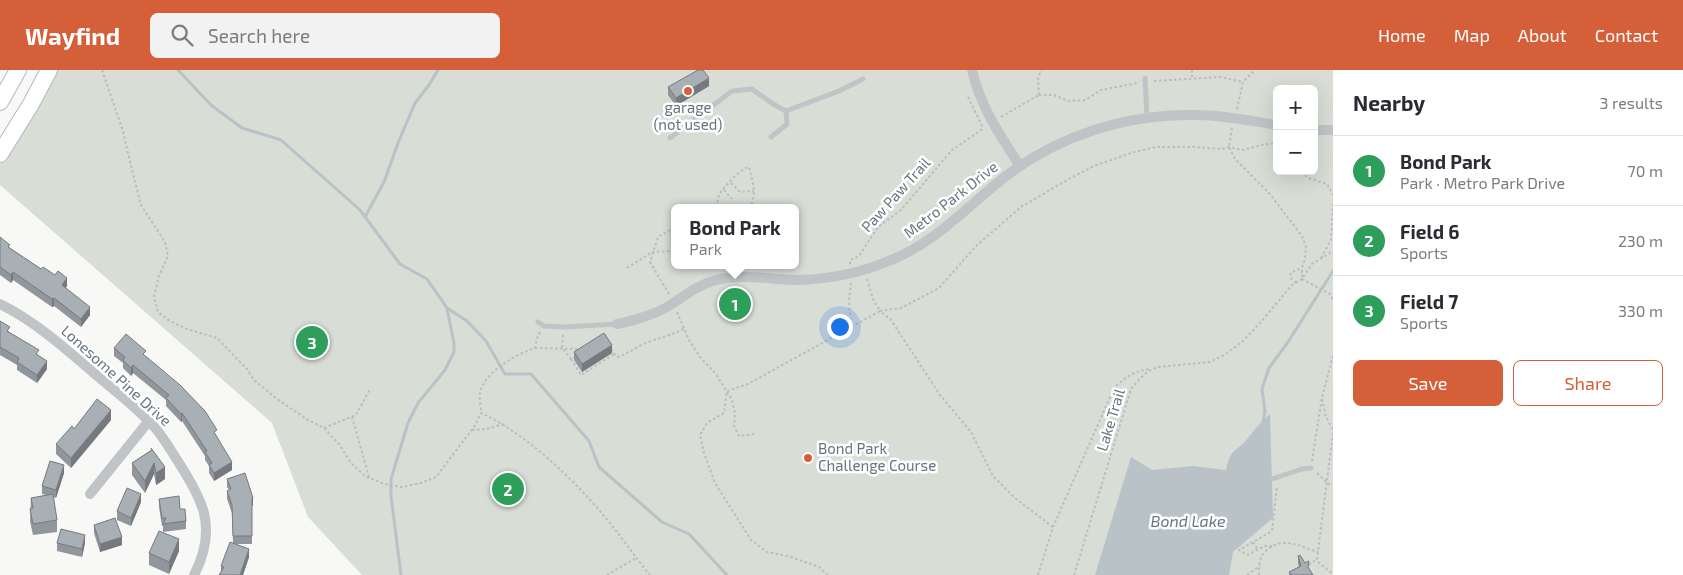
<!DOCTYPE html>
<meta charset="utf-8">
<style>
:root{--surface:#fff;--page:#f2f2f3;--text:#2b2b33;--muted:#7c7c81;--line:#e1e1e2;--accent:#d55f39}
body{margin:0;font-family:"Exo 2",sans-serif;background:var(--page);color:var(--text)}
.controls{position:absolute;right:15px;top:15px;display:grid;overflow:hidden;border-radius:8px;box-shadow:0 5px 20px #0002}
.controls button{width:45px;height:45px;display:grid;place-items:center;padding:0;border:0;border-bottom:1px solid var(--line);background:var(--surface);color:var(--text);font:25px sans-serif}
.you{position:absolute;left:839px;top:256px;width:18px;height:18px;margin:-12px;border:4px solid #fff;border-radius:50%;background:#1a73e8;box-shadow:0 0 0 8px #1a73e833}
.badge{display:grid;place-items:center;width:32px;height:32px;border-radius:50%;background:var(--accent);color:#fff;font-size:16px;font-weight:700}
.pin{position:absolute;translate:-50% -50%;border:2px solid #fff;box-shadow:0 1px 5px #0006}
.popup{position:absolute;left:671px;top:134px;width:128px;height:65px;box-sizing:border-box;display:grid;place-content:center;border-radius:8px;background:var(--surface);filter:drop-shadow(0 1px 4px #0005);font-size:16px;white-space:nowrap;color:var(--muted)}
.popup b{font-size:19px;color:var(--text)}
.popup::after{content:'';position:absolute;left:50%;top:100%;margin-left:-10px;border:10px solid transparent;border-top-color:var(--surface)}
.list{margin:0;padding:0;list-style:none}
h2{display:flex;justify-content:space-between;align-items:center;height:65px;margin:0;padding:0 20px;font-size:21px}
h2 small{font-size:16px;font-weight:400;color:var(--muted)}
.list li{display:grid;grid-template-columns:32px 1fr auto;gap:15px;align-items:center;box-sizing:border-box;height:70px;padding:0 20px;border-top:1px solid var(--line)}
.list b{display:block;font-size:19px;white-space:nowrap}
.list p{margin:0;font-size:16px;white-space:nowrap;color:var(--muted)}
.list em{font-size:16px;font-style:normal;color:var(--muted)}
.actions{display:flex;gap:10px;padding:15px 20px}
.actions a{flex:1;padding:11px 0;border:1px solid var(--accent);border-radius:8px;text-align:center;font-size:18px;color:var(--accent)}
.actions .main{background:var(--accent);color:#fff}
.icon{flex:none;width:28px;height:28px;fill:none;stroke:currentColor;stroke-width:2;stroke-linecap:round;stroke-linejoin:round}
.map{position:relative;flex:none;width:1333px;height:505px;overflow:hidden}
header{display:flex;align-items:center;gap:30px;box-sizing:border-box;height:70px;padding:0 25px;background:var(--accent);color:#fff}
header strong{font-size:24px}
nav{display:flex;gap:28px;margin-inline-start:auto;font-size:18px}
.search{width:350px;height:45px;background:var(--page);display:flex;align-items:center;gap:12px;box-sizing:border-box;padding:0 18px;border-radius:8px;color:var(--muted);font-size:19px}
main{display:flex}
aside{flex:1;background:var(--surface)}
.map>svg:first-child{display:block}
.green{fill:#d8ddd6;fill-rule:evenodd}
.water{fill:#b9c3c7}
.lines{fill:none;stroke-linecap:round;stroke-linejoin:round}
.stream{stroke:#b9c3c7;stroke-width:3}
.primary-casing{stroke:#b4b8bc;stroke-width:18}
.path{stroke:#babdbf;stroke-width:2;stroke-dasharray:2.5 2.5;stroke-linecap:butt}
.service{stroke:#c0c4c7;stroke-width:5}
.minor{stroke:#c0c4c7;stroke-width:10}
.primary{stroke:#fff;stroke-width:16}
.wall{fill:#90969c}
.shaded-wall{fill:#767a7f}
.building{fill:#a8afb5;stroke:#767a7f}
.poi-dot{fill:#d55f39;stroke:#fff;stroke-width:2}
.labels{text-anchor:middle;stroke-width:5;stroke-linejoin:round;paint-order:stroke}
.poi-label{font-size:15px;fill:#66747f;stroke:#fff}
.street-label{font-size:15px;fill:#66747f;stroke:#fff}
.water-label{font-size:16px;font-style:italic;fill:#667980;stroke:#fff}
</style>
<header>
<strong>Wayfind</strong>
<div class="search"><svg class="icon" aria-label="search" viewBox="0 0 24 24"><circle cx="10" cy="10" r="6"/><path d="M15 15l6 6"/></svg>Search here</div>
<nav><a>Home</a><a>Map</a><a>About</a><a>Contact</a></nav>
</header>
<main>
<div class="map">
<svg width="1333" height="505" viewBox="0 0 1333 505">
<rect width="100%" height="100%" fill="#f8f8f6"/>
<path class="green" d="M52 0H1333V505H362L308 447 272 353 0 115V94ZM1277 19H1314V101H1277ZM675 138H795V195H675Z"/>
<path class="water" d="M1270 344 1273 448 1233 482 1229 505H1095L1131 387 1152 400 1193 396 1226 400C1231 377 1236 383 1248 368 1256 358 1261 352 1270 344Z"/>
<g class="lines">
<path class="stream" d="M178 0 211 35 242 58 281 70 360 140 400 194 427 209 447 238 467 251 486 271 505 304H531L589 371 599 397 662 452 689 464 727 505
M365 147 384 112 398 73 415 33 429 15 438 0
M1263 353 1265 341 1262 319 1269 298 1288 272 1333 201
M401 505 391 426V409L408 353 418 333 445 300 454 282V273L447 239"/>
<defs>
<path id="primary" d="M0 32 18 0
M0 84 31 34 49 0"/>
</defs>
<use href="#primary" class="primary-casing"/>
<path class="path" d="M102 0 123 61 131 96 141 135 165 172 168 186 159 206 154 227 158 242 170 251 187 259 217 268 247 299 254 310 277 329 308 350 324 358 339 374 351 393 365 406 384 414 402 417 421 413 436 407 474 357 481 343
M1192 0V7
M1154 11 1220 7 1243 12
M1039 25H1054L1068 31 1085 30 1101 20 1137 13
M1039 25 1038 9 1041 0
M968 27 983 58
M1237 39 1243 12 1255 0
M1001 47 1039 25
M1232 58 1229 77 1235 89 1269 123 1302 166 1306 177 1305 189 1302 198V207
M1302 101 1308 108 1327 114 1333 125
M731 113 740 122 754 121
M724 120 732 129
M709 138 717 133C718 130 718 127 719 125 723 118 741 98 749 97 753 113 757 122 750 138
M652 182 675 181
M1321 188 1331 170 1333 133
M850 194V190L859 186 878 157 901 140 952 80 984 58
M627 198 652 182
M1302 209 1330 224 1333 230
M1296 213 1290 207 1291 203 1298 199 1302 203
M669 224 650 192 658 167 670 160 675 154
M677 242 689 270 700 287 716 304 732 330 735 344 734 356 739 366 755 364
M851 255 849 232 851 213
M540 262 537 268 535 278C518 283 482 303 480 324 479 330 481 337 481 343 531 366 584 419 617 462 628 476 638 491 650 505
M563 265 562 278 571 289 576 286
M535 278 579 279
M611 279 617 287C628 284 636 277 646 273 659 268 671 265 684 259
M571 289 581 305 614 284
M1322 329 1326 347 1333 360
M352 347 369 407
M324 358 356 345 370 319
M472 360 487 359 503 354
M1333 363 1317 489 1319 493 1333 504
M1312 391 1322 327 1333 286
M1317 403 1330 415
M1053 457 1015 428 993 406 971 362 940 325 891 250 880 241 901 238 939 218 976 176 1021 137 1067 110 1094 96 1134 82 1156 77H1194L1221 79 1229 77 1243 80 1261 75 1277 73
M1253 472 1258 480
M1272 476H1265L1247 485 1239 480 1272 461 1277 416
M1309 495 1317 489
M607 505 636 488
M828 505 819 497 791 487 767 482 751 470 715 413 704 383 700 365 707 353 724 343 727 321 748 314 880 241 873 229 867 209
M1038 505 1053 457 1114 318C1125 307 1134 301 1150 299
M1074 505 1131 319C1138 310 1147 300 1158 297L1210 292 1224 285 1242 272 1260 253 1292 215 1302 209 1312 194 1333 181
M1247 505 1260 496
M1259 505C1259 497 1259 488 1265 482 1282 465 1298 476 1318 482"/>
<path class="service" d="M1145 8 1147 47
M771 67 787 54 786 41
M670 68 732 21 752 19 773 34 786 41 839 21 863 9
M538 252 544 256 564 257 617 254
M1272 409 1302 399 1311 398"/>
<path class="minor" d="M972 0C980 36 1000 65 1020 96
M1314 60H1333
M0 234C36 252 65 278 95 304 116 322 139 339 157 360 167 373 175 387 184 401 192 414 200 428 204 443 209 464 204 486 194 505
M617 254C635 250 651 246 667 237 685 226 695 216 716 210 744 203 771 210 799 210 830 209 863 202 891 190 934 173 966 138 1001 110 1056 66 1127 43 1198 45 1224 45 1251 51 1277 55
M90 424 148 352"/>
<use href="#primary" class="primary"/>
</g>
<path class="wall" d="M709 16 676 36 668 25V17Z
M0 167 10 178 67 216 66 218 90 245 81 257 54 236 52 237 13 210 11 213 0 205Z
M0 251 10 263 39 286 47 299 37 313 17 300V295L0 285Z
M114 278 146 287 217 367 232 400 214 411 209 403V396L205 390V386L182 351 181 352 166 336V330L133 303 131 306 123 298V293L114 286Z
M574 282 612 283 582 302 574 290Z
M111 350 71 398 56 384V374L74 359Z
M151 380 165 409 156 415 154 404 145 423 132 405V393Z
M64 403 56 428 53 427 57 450V462L33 465 30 451 31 428 46 425 42 424V416Z
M227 409 253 436H252V474H237L249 487 243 505H219L221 501V496L233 473 232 443 227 429V421L229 420 227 417Z
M159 429 180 439 186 451V459L163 462V456H162L159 437Z
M141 432 131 456 117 450V441Z
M94 455 122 475 100 482 94 463Z
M57 473H85L82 487 57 481Z
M179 481 169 504 149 495V483Z
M1298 486 1309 499 1313 505H1289V502L1299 497 1298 494Z"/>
<path class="shaded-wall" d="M709 8V16L676 36V28Z
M13 202V210L11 213V205Z
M67 208V216L62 223V215Z
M54 228V236L52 237V229Z
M90 237V245L81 257V249Z
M612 275V283L582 302V294Z
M47 291V299L37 313V305Z
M133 295V303L131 306V298Z
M111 340V350L71 398V388Z
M182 343V351L181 352V344Z
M232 392V400L214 411V403Z
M154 393V404L145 423V411Z
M64 395V403L56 428V420Z
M165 397V409L156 415V403Z
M141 424V432L131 456V448Z
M252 428H253V436H252Z
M85 465V473L82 487V479Z
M122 467V475L100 482V474Z
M179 469V481L169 504V492Z
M249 479V487L243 505H240Z"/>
<path class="building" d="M698 0H703L709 8 676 28 668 17Z
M0 167 10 175 8 177 41 199 43 197 55 205 58 201 67 208 62 215 90 237 81 249 54 228 52 229 13 202 11 205 0 197Z
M0 251 10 257 7 261 39 280 36 284 47 291 37 305 17 292 19 288 0 277Z
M604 263 612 275 582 294 574 282Z
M126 264 146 281 143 284 180 315 205 341 217 360 214 362 232 392 214 403 209 395 212 393 205 382 207 381 182 343 181 344 166 328 169 325 133 295 131 298 123 290 125 287 114 278Z
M97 329 111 340 71 388 56 374 72 356 74 359Z
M151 378 165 397 156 403 154 393 145 411 132 393 152 380Z
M50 391 64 395 56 420 42 416Z
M245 403 253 428H252V466H233L232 435 227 421 231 419 227 409Z
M127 418 141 424 131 448 117 441Z
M53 424 57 450 33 454 30 439 33 438 31 428Z
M179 426 180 439H185L186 451 163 454 166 448H162L159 429Z
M115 448 122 467 100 474 94 455Z
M61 459 85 465 82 479 57 473Z
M159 461 179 469 169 492 149 483Z
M230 472 249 479 240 505H219L224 497 221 496Z
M1300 485 1305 493 1309 491 1308 497 1313 505H1292L1289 502 1301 496 1298 486Z"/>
<g class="poi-dot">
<circle cx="688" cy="21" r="5"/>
<circle cx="808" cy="388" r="5"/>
</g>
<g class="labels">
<g class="poi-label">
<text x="688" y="43">garage<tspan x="688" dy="17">(not used)</tspan></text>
<text x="818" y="384" text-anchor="start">Bond Park<tspan x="818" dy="17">Challenge Course</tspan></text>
</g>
<g class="street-label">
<text transform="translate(896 125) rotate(-48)" y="5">Paw Paw Trail</text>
<text transform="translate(951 130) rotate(-38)" y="5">Metro Park Drive</text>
<text transform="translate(116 306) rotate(42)" y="5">Lonesome Pine Drive</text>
<text transform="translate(1111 350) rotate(-73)" y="5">Lake Trail</text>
</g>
<g class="water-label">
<text x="1188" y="457">Bond Lake</text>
</g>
</g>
</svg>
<div class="controls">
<button>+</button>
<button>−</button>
</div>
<div class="you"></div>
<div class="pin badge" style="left:735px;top:234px;background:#2e9e5b">1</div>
<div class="popup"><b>Bond Park</b>Park</div>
<div class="pin badge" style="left:508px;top:419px;background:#2e9e5b">2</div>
<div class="pin badge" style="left:312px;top:272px;background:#2e9e5b">3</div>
</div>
<aside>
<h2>Nearby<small>3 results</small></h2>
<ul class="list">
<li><span class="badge" style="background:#2e9e5b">1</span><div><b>Bond Park</b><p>Park · Metro Park Drive</p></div><em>70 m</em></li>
<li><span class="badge" style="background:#2e9e5b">2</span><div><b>Field 6</b><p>Sports</p></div><em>230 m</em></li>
<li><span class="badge" style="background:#2e9e5b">3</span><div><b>Field 7</b><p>Sports</p></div><em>330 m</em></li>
</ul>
<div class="actions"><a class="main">Save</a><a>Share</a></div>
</aside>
</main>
